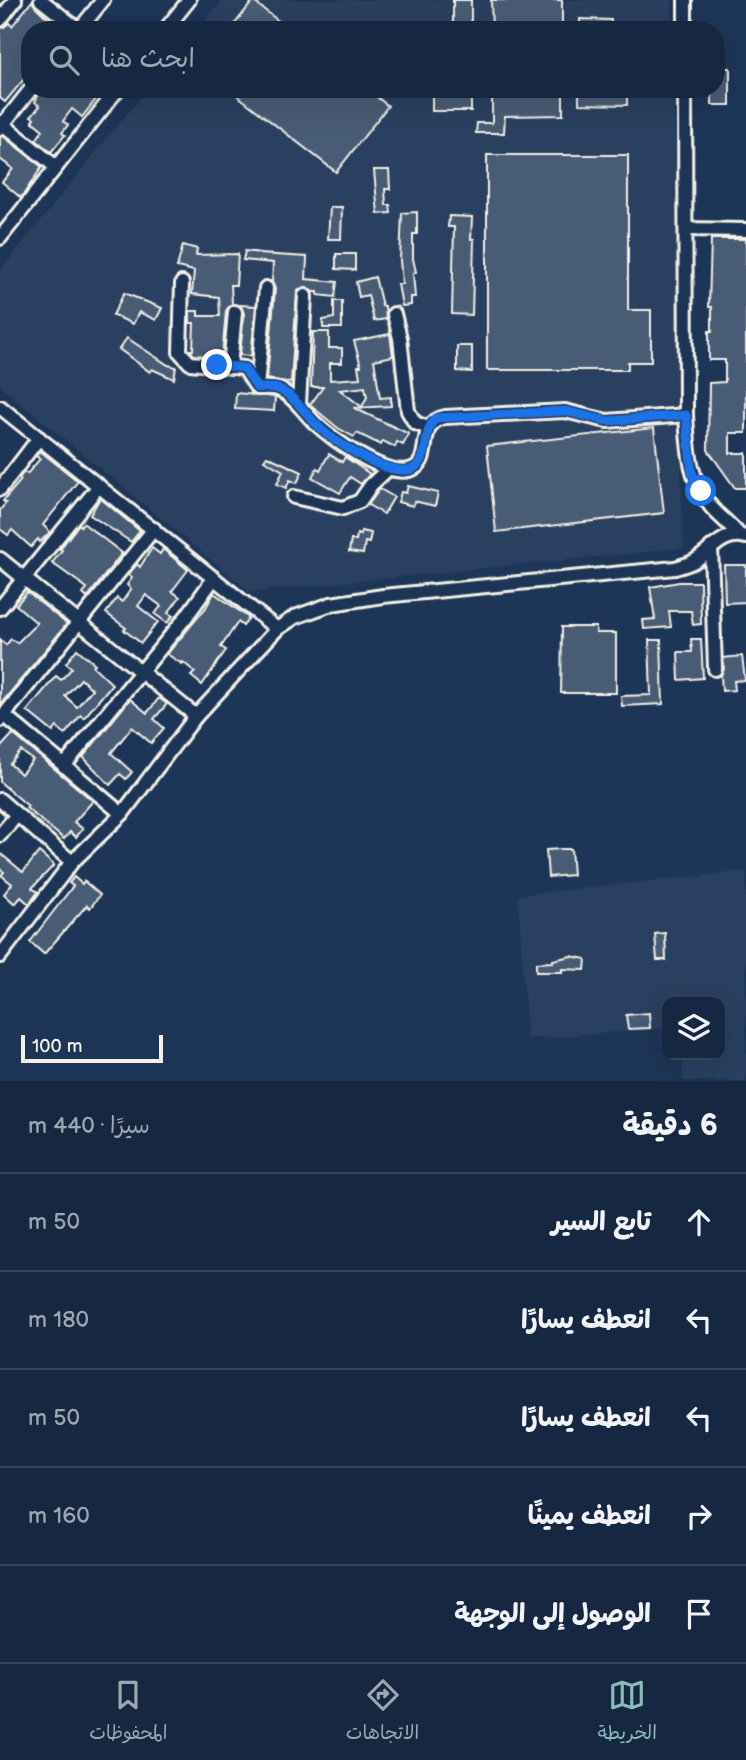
<!DOCTYPE html>
<html lang="ar">
<head>
<meta charset="utf-8">
<style>
	body { margin:0; font-family:"Balsamiq Sans","Playpen Sans Arabic",sans-serif; background:#1f3048; color:#f1f3f6; direction:rtl }
	.controls { position:absolute; right:21px; bottom:21px; display:grid; overflow:hidden; border-radius:14px; box-shadow:0 7px 28px #0002 }
	.controls button { width:63px; height:63px; display:grid; place-items:center; padding:0; border:0; border-bottom:2px solid #35445a; background:#162841; color:#f1f3f6; font:35px sans-serif }
	.scale { position:absolute; left:21px; bottom:18px; width:142px; box-sizing:border-box; padding-left:7px; border:4px solid #f4f1e8; border-top:0; font-size:19px; line-height:24px; white-space:nowrap; color:#f4f1e8; -webkit-text-stroke:5px #1d3557; paint-order:stroke }
	.stop { position:absolute; width:21px; height:21px; margin:-16px; border:5px solid #1a73e8; border-radius:50%; background:#fff }
	.stop.end { background:#1a73e8; border-color:#fff; box-shadow:0 2px 7px #0008 }
	.list { margin:0; padding:0; list-style:none }
	h2 { display:flex; justify-content:space-between; align-items:center; height:91px; margin:0; padding:0 28px; font-size:30px }
	h2 small { font-size:23px; font-weight:400; color:#9ea6b1 }
	.list li { display:grid; grid-template-columns:46px 1fr auto; gap:21px; align-items:center; box-sizing:border-box; height:98px; padding:0 28px; border-top:2px solid #35445a }
	.list b { display:block; font-size:26px; white-space:nowrap }
	.list em { font-size:23px; font-style:normal; color:#9ea6b1 }
	.icon { flex:none; width:38px; height:38px; fill:none; stroke:currentColor; stroke-width:2; stroke-linecap:round; stroke-linejoin:round }
	.map { position:relative; flex:none; width:746px; height:1081px; overflow:hidden; direction:ltr }
	.search { position:absolute; background:#162841; box-shadow:0 7px 28px #0002; left:21px; right:21px; top:21px; height:77px; display:flex; align-items:center; gap:18px; box-sizing:border-box; padding:0 24px; border-radius:28px; color:#9ea6b1; font-size:26px }
	.sheet { height:581px; background:#162841 }
	nav { display:flex; justify-content:space-around; align-items:center; box-sizing:border-box; height:98px; border-top:2px solid #35445a; background:#162841; font-size:19px; color:#9ea6b1 }
	nav a { display:grid; justify-items:center; gap:4px }
	nav .on { color:#8bbbb9 }
	.map>svg:first-child { display:block }
	.built { fill:#2a4060 }
	.building { fill:#485b74; stroke:#f4f1e8; stroke-width:2; fill-rule:evenodd }
	.lines { fill:none; stroke-linecap:round; stroke-linejoin:round }
	.minor-casing { stroke:#f4f1e8; stroke-width:18 }
	.minor { stroke:#1d3557; stroke-width:12 }
	.route { stroke:#1a73e8; stroke-width:9 }
</style>
</head>
<body>
<div class="map">
<svg width="746" height="1081" viewBox="0 0 746 1081">
	<rect width="100%" height="100%" fill="#1d3557"/>
	<filter id="ink" filterUnits="userSpaceOnUse"><feTurbulence type="fractalNoise" baseFrequency=".0143" numOctaves="2"/><feDisplacementMap in="SourceGraphic" scale="14" xChannelSelector="R" yChannelSelector="G"/><feConvolveMatrix kernelMatrix="1 2 1 2 8 2 1 2 1" color-interpolation-filters="sRGB"/></filter>
	<g filter="url(#ink)">
		<g class="built">
			<path d="M223,0H672V30H197Z"/>
			<path d="M147,89H674L682,512L684,548L250,592L0,386V271Z"/>
			<path d="M746,871V1081H683L682,1055H720V1002H667V1028L527,1039L518,895Z"/>
		</g>
		<g class="building">
			<rect x="453" y="0" width="18" height="30"/>
			<path d="M491,0H562V30H492Z"/>
			<path d="M32,1L35,6L60,30H30V72L5,102L0,98V29L9,23L12,26Z"/>
			<path d="M253,1L290,30H230Z"/>
			<path d="M580,19L611,20V30H580Z"/>
			<path d="M716,68H730V105H712V89H716Z"/>
			<path d="M41,89H104L82,117L72,109L63,121L68,125L62,133L65,135L51,152L36,140L43,130L32,121L34,118L31,116L40,106L35,102Z"/>
			<path d="M229,89H367L388,106L336,172Z"/>
			<rect x="432" y="89" width="39" height="22"/>
			<path d="M492,89H563V115L505,116L504,133H476L477,123H492Z"/>
			<path d="M579,89H627V105L579,104Z"/>
			<path d="M3,136L42,167L21,198L2,182L13,169L0,159V137Z"/>
			<path d="M487,155H628V310H651V362H628V370H487Z"/>
			<path d="M374,170H389L390,189H385L386,205H390L391,213L378,214Z"/>
			<path d="M330,207H342L341,239H328Z"/>
			<path d="M417,212V234H413V259L416,272L413,273L415,297H411V305L402,306L398,284H402L400,260L402,213Z"/>
			<path d="M449,216L472,217L471,239H474L472,315L452,314L454,227H448Z"/>
			<path d="M711,239H746V433H730V453H746V488H735L708,450L709,383L725,382V360H709V331H712V307H709Z"/>
			<path d="M183,245L197,249L196,255L238,254L236,285H231L232,304L226,311L222,357L194,355L190,350H193L194,323H190V311H198V316H220L219,297L192,294L194,271L177,267Z"/>
			<path d="M245,251L260,253V254L307,257L306,279L337,282L335,297L318,295V292H313L306,287L297,291L291,383L267,379L275,289L272,282L273,263L243,260Z"/>
			<path d="M336,254H355V270L336,269Z"/>
			<path d="M375,277L382,306H385L386,319L374,321L368,295L359,297L356,282Z"/>
			<path d="M124,293L162,308L156,320L139,312L133,324L113,315Z"/>
			<path d="M334,301H342V328H323V320L334,318Z"/>
			<path d="M240,305L256,306L251,356L240,355L244,313Z"/>
			<path d="M313,332H329V348H342V363H330V380L360,378L358,366H361L354,341L390,334L393,356L374,360L380,398L391,397V406L354,408L409,434L403,445L397,442L395,447L383,441L381,445L357,433L354,437L338,428L310,405L323,387H311ZM365,387L367,397L362,407L340,390Z"/>
			<path d="M127,338L168,365L176,367L174,379L152,369L150,372L119,349Z"/>
			<path d="M457,346H472V372L457,371Z"/>
			<path d="M236,393L275,397L274,411L235,409Z"/>
			<path d="M654,428L664,513L496,532L487,446Z"/>
			<path d="M40,451L78,481L43,525L50,532L40,542L38,539L31,547L12,530L8,535L0,529V510L6,503L3,501L21,480L19,478L24,472L27,474L40,459L36,456Z"/>
			<path d="M329,454L342,462L345,457L370,474L361,484L350,477L340,493L312,477L317,468L320,470Z"/>
			<path d="M267,456L302,472L297,483L290,480L286,488L277,484L283,471L264,460Z"/>
			<path d="M408,486L438,493L435,506L414,501L413,506L398,502L401,492L406,493Z"/>
			<path d="M380,489L394,497L384,514L368,505Z"/>
			<path d="M100,498L140,531L131,542L90,515Z"/>
			<path d="M83,523L122,553L87,598L83,594L87,588L52,563L62,550L60,549L79,524L81,526Z"/>
			<path d="M361,531L371,533L369,543L365,542L363,554L349,552L351,540L356,541L357,534L361,535Z"/>
			<path d="M152,548L160,554L163,549L188,570L172,591L180,597L168,613L173,616L167,623L155,614L161,606L146,595L138,606L158,622L141,643L124,630L126,628L106,613L117,598L122,602L131,589L127,585L132,578L128,575L137,564L140,567Z"/>
			<path d="M724,565H746V602L725,603Z"/>
			<path d="M679,582H700L701,624L693,625L691,611H669L671,627L644,629L643,620L655,619L650,587Z"/>
			<path d="M27,592L67,624L0,705V640L6,645L11,639L17,643L37,623L16,605Z"/>
			<path d="M214,593L249,618L243,626L238,622L221,647L226,650L202,685L191,676L195,672L183,662L182,664L167,654L205,609Z"/>
			<path d="M562,627H596V633H616V693H561Z"/>
			<path d="M691,639H701L703,678L679,680L678,652H692Z"/>
			<path d="M649,640H661L663,704L622,706L621,696L651,695Z"/>
			<path d="M77,649L95,664L93,666L112,684L84,718L81,715L65,734L57,727L53,732L27,711L56,676L61,680L72,668L66,663ZM81,679L92,689L77,707L65,696Z"/>
			<path d="M742,656L745,680L734,681L735,690L722,691L721,675L724,669L723,658Z"/>
			<path d="M159,698L167,704L154,719L164,728L151,743L132,727L111,753L132,772L126,779L120,774L110,785L83,757L130,699L147,713Z"/>
			<path d="M13,734L93,801L74,822L83,829L76,837L70,832L64,839L26,808L28,806L0,782V748ZM21,751L33,760L21,774L10,764Z"/>
			<path d="M562,849H571L573,875L548,877L546,850Z"/>
			<path d="M39,852L54,865L32,888L38,892L29,904L21,897L15,904L4,894L12,884L1,875L4,872L0,869V853L23,872Z"/>
			<path d="M74,877L82,884L84,881L100,895L90,908L87,905L44,954L30,942L73,886L69,883Z"/>
			<path d="M665,933L666,960H657L655,934Z"/>
			<path d="M571,956L586,959L585,970L562,969V972H536V963L553,962V960Z"/>
			<path d="M649,1013L650,1028L628,1029L626,1015Z"/>
		</g>
		<g class="lines">
			<g class="minor-casing">
				<g id="minor">
					<path d="M41,0L79,30"/>
					<path d="M685,0V30"/>
					<path d="M0,20L15,0"/>
					<path d="M79,30L103,0"/>
					<path d="M165,30L189,0"/>
					<path d="M685,89L686,415C688,448 689,482 712,508C721,518 730,524 739,535"/>
					<path d="M0,122L56,167"/>
					<path d="M0,128L31,89"/>
					<path d="M686,229L746,230"/>
					<path d="M0,238L118,89"/>
					<path d="M182,283L180,352L190,363L244,368L257,388C263,388 273,387 278,389C292,394 304,412 314,422C332,439 383,476 409,470C436,464 413,423 445,417L565,411L607,421L686,415"/>
					<path d="M394,314L400,338L408,411L415,423L428,428"/>
					<path d="M230,367L235,312"/>
					<path d="M257,388L266,288"/>
					<path d="M299,404L305,296"/>
					<path d="M0,407L277,629"/>
					<path d="M0,489L39,438"/>
					<path d="M294,497L343,508L360,501L371,485L388,469"/>
					<path d="M711,547L715,669"/>
					<path d="M0,559L196,716"/>
					<path d="M0,608L99,486"/>
					<path d="M4,715L122,814"/>
					<path d="M0,720L154,529"/>
					<path d="M64,766L186,617L214,578"/>
					<path d="M0,800L72,862"/>
					<path d="M0,835L17,815"/>
					<path d="M0,956L72,862L122,814L196,716L277,629L295,617L331,604L383,596L675,568C682,566 690,564 696,560C713,549 724,531 746,537"/>
				</g>
			</g>
			<use href="#minor" class="minor"/>
		</g>
	</g>
	<g class="lines" filter="url(#ink)">
		<path class="route" d="M217,365L244,368L257,388C263,388 272,387 278,389C294,395 308,417 321,429C336,443 397,483 417,466C430,454 422,431 436,418L565,411L607,421L686,415L692,473L701,491"/>
	</g>
</svg>
<div class="controls">
<button><svg class="icon" aria-label="layers" viewBox="0 0 24 24"><path d="M12 4l9 5-9 5-9-5zM3 14l9 5 9-5"/></svg></button>
</div>
<div class="scale">100 m</div>
<div class="stop" style="left:701px;top:491px"></div>
<div class="stop end" style="left:217px;top:365px"></div>
<div class="search"><svg class="icon" aria-label="search" viewBox="0 0 24 24"><circle cx="10" cy="10" r="6"/><path d="M15 15l6 6"/></svg>ابحث هنا</div>
</div>
<section class="sheet">
<h2>6 دقيقة<small>سيرًا · 440 m</small></h2>
<ul class="list">
<li><svg class="icon" aria-label="ahead" viewBox="0 0 24 24"><path d="M12 20V5M6 11l6-6 6 6"/></svg><div><b>تابع السير</b></div><em>50 m</em></li>
<li><svg class="icon" aria-label="left" viewBox="0 0 24 24"><path d="M17 20v-9H6M10 6l-5 5 5 5"/></svg><div><b>انعطف يسارًا</b></div><em>180 m</em></li>
<li><svg class="icon" aria-label="left" viewBox="0 0 24 24"><path d="M17 20v-9H6M10 6l-5 5 5 5"/></svg><div><b>انعطف يسارًا</b></div><em>50 m</em></li>
<li><svg class="icon" aria-label="right" viewBox="0 0 24 24"><path d="M7 20v-9h11M14 6l5 5-5 5"/></svg><div><b>انعطف يمينًا</b></div><em>160 m</em></li>
<li><svg class="icon" aria-label="arrive" viewBox="0 0 24 24"><path d="M6 21V4h12l-3 4 3 4H6"/></svg><div><b>الوصول إلى الوجهة</b></div></li>
</ul>
</section>
<nav>
<a class="on"><svg class="icon" aria-label="map" viewBox="0 0 24 24"><path d="M3 6l6-2 6 2 6-2v14l-6 2-6-2-6 2zM9 4v14M15 6v14"/></svg>الخريطة</a>
<a><svg class="icon" aria-label="directions" viewBox="0 0 24 24"><path d="M12 3l9 9-9 9-9-9zM9 14v-3h6M13 9l2 2-2 2"/></svg>الاتجاهات</a>
<a><svg class="icon" aria-label="saved" viewBox="0 0 24 24"><path d="M7 4h10v16l-5-4-5 4z"/></svg>المحفوظات</a>
</nav>
</body>
</html>
